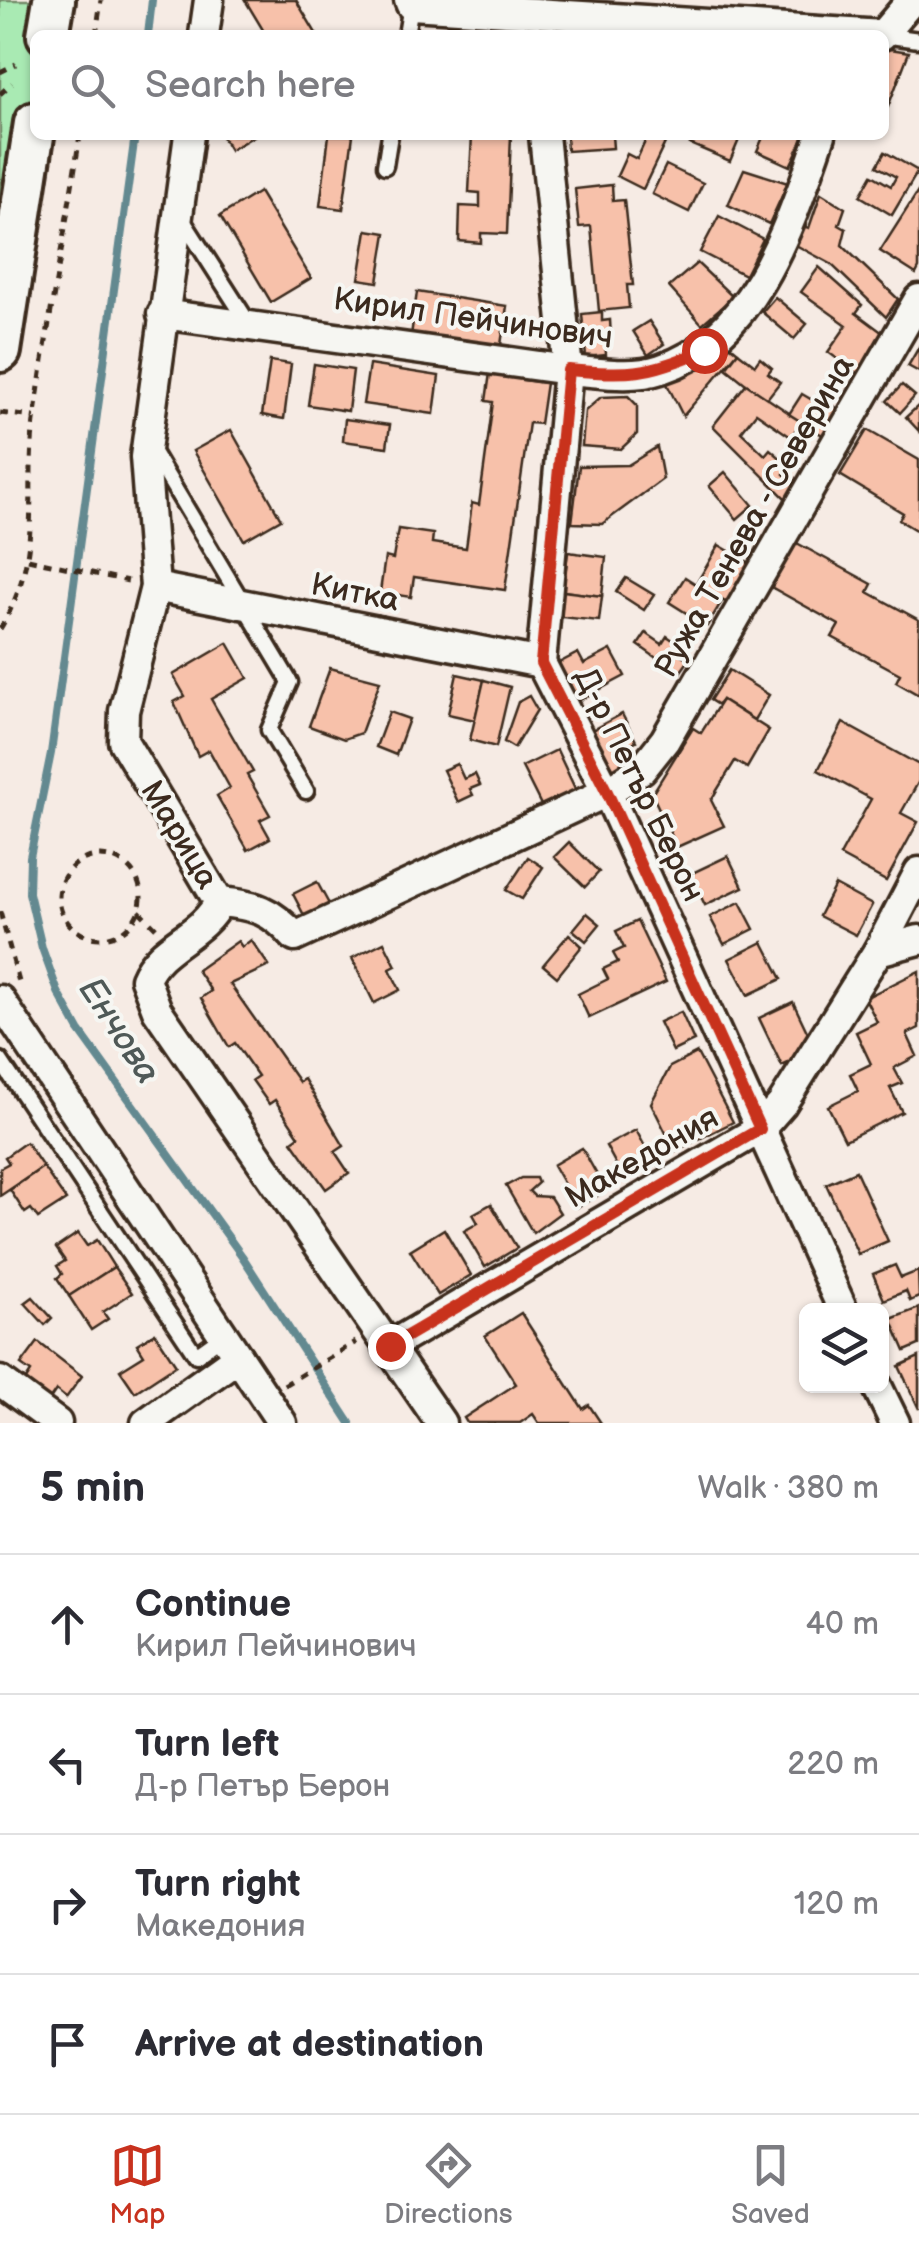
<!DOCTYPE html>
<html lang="en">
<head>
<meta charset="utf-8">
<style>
	body { margin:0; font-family:"Balsamiq Sans",sans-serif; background:#f7f7f7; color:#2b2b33 }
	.controls { position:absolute; right:30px; bottom:30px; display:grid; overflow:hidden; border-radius:15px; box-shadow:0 2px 8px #0004 }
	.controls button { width:90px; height:90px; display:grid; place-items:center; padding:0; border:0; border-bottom:2px solid #e1e1e2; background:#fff; color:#2b2b33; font:50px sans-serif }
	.stop { position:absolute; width:30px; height:30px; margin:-22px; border:8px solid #c8321e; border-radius:50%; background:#fff }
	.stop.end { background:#c8321e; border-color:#fff; box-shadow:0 2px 10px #0008 }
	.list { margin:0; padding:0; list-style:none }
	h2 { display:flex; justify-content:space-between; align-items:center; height:130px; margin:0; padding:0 40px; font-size:42px }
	h2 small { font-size:32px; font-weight:400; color:#7c7c81 }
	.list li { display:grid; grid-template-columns:65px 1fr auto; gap:30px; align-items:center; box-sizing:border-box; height:140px; padding:0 40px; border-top:2px solid #e1e1e2 }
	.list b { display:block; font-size:38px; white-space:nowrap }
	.list p { margin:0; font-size:32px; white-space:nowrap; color:#7c7c81 }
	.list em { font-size:32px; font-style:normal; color:#7c7c81 }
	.icon { flex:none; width:55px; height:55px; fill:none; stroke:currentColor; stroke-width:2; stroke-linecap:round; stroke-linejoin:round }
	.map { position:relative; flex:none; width:919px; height:1423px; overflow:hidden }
	.search { position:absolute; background:#fff; box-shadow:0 2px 8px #0004; left:30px; right:30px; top:30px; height:110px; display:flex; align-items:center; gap:25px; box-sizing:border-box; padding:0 35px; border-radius:15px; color:#7c7c81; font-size:38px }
	.sheet { height:690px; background:#fff }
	nav { display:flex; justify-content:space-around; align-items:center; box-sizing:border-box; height:140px; border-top:2px solid #e1e1e2; background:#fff; font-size:28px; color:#7c7c81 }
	nav a { display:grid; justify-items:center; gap:5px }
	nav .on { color:#c8321e }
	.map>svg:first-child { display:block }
	.green { fill:#a9eab3; stroke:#728a68; stroke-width:2.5 }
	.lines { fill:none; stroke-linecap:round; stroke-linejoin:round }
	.stream { stroke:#638990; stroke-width:8 }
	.building { fill:#f7c1aa; stroke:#3b2a1e; stroke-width:2.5 }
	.lane-casing { stroke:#3b2a1e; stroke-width:21 }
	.street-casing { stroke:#3b2a1e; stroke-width:35 }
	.secondary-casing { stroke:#3b2a1e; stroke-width:48 }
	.path { stroke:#3b2a1e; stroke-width:5; stroke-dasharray:8 8; stroke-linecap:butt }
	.lane { stroke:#f6f6f2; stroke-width:14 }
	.street { stroke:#f6f6f2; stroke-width:28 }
	.secondary { stroke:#f6f6f2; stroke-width:40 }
	.route { stroke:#c8321e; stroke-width:12 }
	.labels { text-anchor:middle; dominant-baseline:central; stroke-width:8; stroke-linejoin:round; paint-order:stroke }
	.street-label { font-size:32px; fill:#3b2a1e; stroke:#f6f6f2 }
	.water-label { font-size:35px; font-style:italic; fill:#4f5957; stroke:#f6f6f2 }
</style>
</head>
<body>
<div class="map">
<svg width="919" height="1423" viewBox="0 0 919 1423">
	<rect width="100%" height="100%" fill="#f6ebe4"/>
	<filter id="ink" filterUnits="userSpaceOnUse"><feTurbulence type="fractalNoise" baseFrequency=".01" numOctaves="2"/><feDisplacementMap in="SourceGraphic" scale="20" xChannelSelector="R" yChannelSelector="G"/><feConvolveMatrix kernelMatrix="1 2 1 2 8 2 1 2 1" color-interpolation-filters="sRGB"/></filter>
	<g filter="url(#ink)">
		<path class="green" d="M0,0H54L35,35V123L0,320Z"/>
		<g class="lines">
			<g class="stream">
				<path d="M148,35L152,0"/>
				<path d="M135,135L51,753L30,857L29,893L42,948L58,992L79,1030L242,1256L350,1423"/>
			</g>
		</g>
		<g class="building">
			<path d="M245,0H296L317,35H266Z"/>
			<path d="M884,48L909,52L888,107L884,106Z"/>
			<path d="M221,135H253L254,136L230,150Z"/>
			<path d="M329,135H353L343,209L320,206Z"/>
			<path d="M472,135H511L507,234L481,233V243L459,241L460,206L480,207V193L469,192Z"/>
			<path d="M566,135H612L613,148L567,151Z"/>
			<path d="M648,135L665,143L643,189L617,176L627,154L637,159Z"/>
			<path d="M694,135H741L730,161L690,144Z"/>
			<path d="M764,135H805L790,166L757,151Z"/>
			<path d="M885,152L918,171L892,215L860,196L872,175L891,186L896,177L877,166Z"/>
			<path d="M666,165L703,183L689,212L652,194Z"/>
			<path d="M744,169L788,183L769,224L728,205Z"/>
			<path d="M612,185L613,201L624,200L633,285H627L629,308L599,311L591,226L579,227L575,189Z"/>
			<path d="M919,190V268L916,274L880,251Z"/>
			<path d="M259,192L311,278L271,302L220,216Z"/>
			<path d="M821,193L845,208L839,225L846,229L842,245L898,299L886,317L831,264L792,243L799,225L809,228Z"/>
			<path d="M719,216L763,239L745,275L700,252Z"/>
			<path d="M367,230L386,233L378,282L359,279Z"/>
			<path d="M697,263L733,297L702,324L669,287Z"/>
			<path d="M819,267L862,305L856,313L887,336L859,375L828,352L847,325L801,292Z"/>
			<path d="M417,292L507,306L500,351L411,336Z"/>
			<path d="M775,297L807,324L794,339L762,312Z"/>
			<path d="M602,312V321L610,320L611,337L605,338L606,355L586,357L582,314Z"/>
			<path d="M649,321L664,344L648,355L633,331Z"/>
			<path d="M726,342L738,352L683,416L667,384Z"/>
			<path d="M919,347V372L908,366Z"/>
			<path d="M738,352L755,365L760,358L772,368L768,373L780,382L766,400L726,368Z"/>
			<path d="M270,361L291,364L284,419L262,415Z"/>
			<path d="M314,364L353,370L348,411L308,405Z"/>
			<path d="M369,365L439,376L434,414L363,404Z"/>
			<path d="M491,366L525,371L523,380L546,383L540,424L529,423L505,590L414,577L411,597L380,592L385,557L393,559L398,529L433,534L432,543L466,548L472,503L479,505L493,402L486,401Z"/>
			<path d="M746,384L801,421L791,437L756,413L741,432L765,455L770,449L791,467L784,474L795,485L786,499L713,426Z"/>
			<path d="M902,385L915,396L900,413L887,401Z"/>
			<path d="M802,394L814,401L817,396L840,410L824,436L789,414Z"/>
			<path d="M628,396L637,405V434L621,449L582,446L585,411L601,397Z"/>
			<path d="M919,405V431L906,417Z"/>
			<path d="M345,419L390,425L387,447L343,441Z"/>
			<path d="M231,430L281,519L244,540L193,451Z"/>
			<path d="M867,430L919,460V532L899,520L903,513L840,475Z"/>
			<path d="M657,447L663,479L602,524L572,523L579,466L628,465Z"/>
			<path d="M725,472L753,505L737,519L709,486Z"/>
			<path d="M795,542L872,584L868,592L919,620V695L896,682L900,674L832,637L839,625L771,587Z"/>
			<path d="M719,545L753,565L730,605L696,584Z"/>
			<path d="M568,552L606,557L602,596L563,591Z"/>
			<path d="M685,577L722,601L707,626L669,602Z"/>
			<path d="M626,578L654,595L644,610L616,592Z"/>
			<path d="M563,591L602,596L599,621L561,617Z"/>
			<path d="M646,633L662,644L667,636L683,647L679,653L689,660L679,674L638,645Z"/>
			<path d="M228,643L248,678L211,699L253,772L247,775L270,815L260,820L270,838L248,850L217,796L230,788L209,750L198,756L174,702L185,696L173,675Z"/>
			<path d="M611,650L625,676L576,702L557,664L578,653L584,664Z"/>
			<path d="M330,668L380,681L361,733L344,739L309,726Z"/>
			<path d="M729,670L769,695L754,720L722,700L718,705L710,700Z"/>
			<path d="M457,674L484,680L475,720L448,714Z"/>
			<path d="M484,680L510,687L496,747L470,740Z"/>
			<path d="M529,696L537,710L514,748L504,742L518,702Z"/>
			<path d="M722,700L769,730L747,768L735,761L711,800L724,826L677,847L652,794L693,728L701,733Z"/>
			<path d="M389,712L409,719L396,755L376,747Z"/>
			<path d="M622,714L636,741L627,746L635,759L614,770L592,730Z"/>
			<path d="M843,723L919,765V781L901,813L918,822L886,881L840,856L871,799L818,770Z"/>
			<path d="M557,750L579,797L545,813L522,767Z"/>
			<path d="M457,764L464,779L475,774L480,785L470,789L473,795L458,802L443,770Z"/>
			<path d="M569,842L599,872L585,887L554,857Z"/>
			<path d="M728,856L743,887L705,905L690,874Z"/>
			<path d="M528,857L543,867L522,899L506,890Z"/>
			<path d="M317,882L330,906L306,919L293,894Z"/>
			<path d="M835,885L872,905L856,935L819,916Z"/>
			<path d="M740,902L754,929L724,944L710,917Z"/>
			<path d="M587,913L600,924L586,941L573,930Z"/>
			<path d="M637,921L666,982L589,1018L578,994L608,979L603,969L618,962L613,953L624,948L616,931Z"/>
			<path d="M569,934L582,946L557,977L543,965Z"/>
			<path d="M251,940L269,966L230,984L299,1082L304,1079L344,1146L335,1152L349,1173L326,1189L292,1141L299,1136L275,1100L269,1104L252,1080L258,1076L235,1043L229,1047L201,998L211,991L197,970L238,941L242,947Z"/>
			<path d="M384,942L396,966L390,969L400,990L374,1003L352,958Z"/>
			<path d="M763,942L782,979L748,995L729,959Z"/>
			<path d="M919,971V1028L907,1034L917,1056L894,1068L902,1083L890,1088L902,1112L845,1140L828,1106L858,1091L850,1074L871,1064L856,1032L877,1022L865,998Z"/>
			<path d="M793,1002L812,1042L801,1057L782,1066L759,1018Z"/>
			<path d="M681,1012L694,1041L673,1051L659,1022Z"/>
			<path d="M697,1053L733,1122L675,1151L651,1103L670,1067Z"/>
			<path d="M636,1130L655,1165L625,1181L606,1146Z"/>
			<path d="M26,1142L43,1167L0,1196V1168L9,1163L5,1157Z"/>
			<path d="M582,1148L606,1191L577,1207L553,1165Z"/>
			<path d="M43,1167L66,1200L38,1218L31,1209L25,1213L10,1190Z"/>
			<path d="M856,1171L888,1241L858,1254L826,1184Z"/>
			<path d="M521,1178H536L538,1183L529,1191L534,1196L550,1197L560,1213L533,1233L506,1186Z"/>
			<path d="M491,1204L517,1248L485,1267L464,1231L478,1223L473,1214Z"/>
			<path d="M444,1229L471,1275L438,1295L410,1250Z"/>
			<path d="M78,1233L87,1246L97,1240L114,1267L69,1296L57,1278L62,1274L57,1266L65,1261L56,1248Z"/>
			<path d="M895,1265L901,1278L918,1271L919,1297L910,1301L906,1291L884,1300L873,1274Z"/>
			<path d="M114,1267L132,1293L103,1312L108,1319L91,1330L69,1296Z"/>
			<path d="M33,1297L52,1318L45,1325L25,1303Z"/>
			<path d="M919,1308V1345L905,1351L891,1319Z"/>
			<path d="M521,1313L583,1409L589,1405L601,1423H539L533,1414L520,1423H467L464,1418L516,1384L485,1336Z"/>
			<path d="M155,1333L176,1365L135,1392L120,1370L144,1355L137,1344Z"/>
			<path d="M38,1342L82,1376L66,1398L56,1390L48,1402L24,1383L31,1372L21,1365Z"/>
			<path d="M919,1357V1409L899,1366Z"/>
		</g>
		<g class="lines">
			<g class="lane-casing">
				<g id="lane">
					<path d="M406,35L411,5"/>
					<path d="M883,35L919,40"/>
					<path d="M385,166L390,135"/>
					<path d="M180,216L249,324"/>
					<path d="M151,449L290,682L269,730L306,791"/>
					<path d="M0,1060L196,1355L224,1335"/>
				</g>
			</g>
			<g class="street-casing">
				<g id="street">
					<path d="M409,0L411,5L882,35L912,0"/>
					<path d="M204,35L209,0"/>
					<path d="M189,135L145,457L155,587L124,711L123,741L219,902C203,936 159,944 145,979L157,1010L441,1423"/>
					<path d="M544,135L568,370L541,663L607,792L843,1310"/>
					<path d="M162,314L568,370C598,372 631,379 661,369C756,338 791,221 821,135"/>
					<path d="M155,587L541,663"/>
					<path d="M219,902C255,905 271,910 295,937L607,792L642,769L665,740L919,299"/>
					<path d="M878,951L919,872"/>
					<path d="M0,1000L282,1423"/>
					<path d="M390,1346L760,1129L782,1104L878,951L919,940"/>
					<path d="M0,1381L57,1423"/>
					<path d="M877,1386L895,1423"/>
					<path d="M146,1423L238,1357"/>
				</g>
			</g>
			<g class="secondary-casing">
				<g id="secondary">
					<path d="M48,35L54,0"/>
					<path d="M0,351L35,123"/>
				</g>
			</g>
			<g class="path">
				<path d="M96,35L101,0"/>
				<path d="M0,72L16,64"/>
				<path d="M0,94L12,83"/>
				<path d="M0,413L34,417"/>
				<path d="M28,559L128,581"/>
				<path d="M0,629C46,552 23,496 35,414C48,321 66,228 80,135"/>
				<circle cx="100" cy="897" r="41"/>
				<path d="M139,911L158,930"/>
				<path d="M0,912L19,982"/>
				<path d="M284,1385L356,1342"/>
			</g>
			<use href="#lane" class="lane"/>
			<use href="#street" class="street"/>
			<use href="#secondary" class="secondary"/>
		</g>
	</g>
	<g class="lines" filter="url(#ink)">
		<path class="route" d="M390,1346L760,1129L607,792L541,663L568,370C629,375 648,375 704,350"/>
	</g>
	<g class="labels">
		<g class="street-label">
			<text transform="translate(473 319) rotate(8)">Кирил Пейчинович</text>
			<text transform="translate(755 517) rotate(-60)">Ружа Тенева - Северина</text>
			<text transform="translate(355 593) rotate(11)">Китка</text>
			<text transform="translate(639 785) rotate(64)">Д-р Петър Берон</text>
			<text transform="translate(179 835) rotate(59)">Марица</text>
			<text transform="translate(642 1158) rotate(-30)">Македония</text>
		</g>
		<g class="water-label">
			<text transform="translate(119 1031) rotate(57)">Енчова</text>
		</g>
	</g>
</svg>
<div class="controls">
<button><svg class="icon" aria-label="layers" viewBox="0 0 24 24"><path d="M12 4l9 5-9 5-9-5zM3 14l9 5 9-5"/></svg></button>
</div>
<div class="stop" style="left:704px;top:350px"></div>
<div class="stop end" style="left:390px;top:1346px"></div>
<div class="search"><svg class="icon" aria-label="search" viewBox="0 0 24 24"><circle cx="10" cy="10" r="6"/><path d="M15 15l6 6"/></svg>Search here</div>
</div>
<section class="sheet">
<h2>5 min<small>Walk · 380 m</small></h2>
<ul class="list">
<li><svg class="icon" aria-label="ahead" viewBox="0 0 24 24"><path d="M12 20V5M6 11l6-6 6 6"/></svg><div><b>Continue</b><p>Кирил Пейчинович</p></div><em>40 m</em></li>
<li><svg class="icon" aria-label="left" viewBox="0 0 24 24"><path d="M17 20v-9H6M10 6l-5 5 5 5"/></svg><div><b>Turn left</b><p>Д-р Петър Берон</p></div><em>220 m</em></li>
<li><svg class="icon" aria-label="right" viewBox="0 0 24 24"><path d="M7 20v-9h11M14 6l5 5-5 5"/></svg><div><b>Turn right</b><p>Македония</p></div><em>120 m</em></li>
<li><svg class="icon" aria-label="arrive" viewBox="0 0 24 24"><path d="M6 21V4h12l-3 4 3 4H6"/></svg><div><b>Arrive at destination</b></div></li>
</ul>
</section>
<nav>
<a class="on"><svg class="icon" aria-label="map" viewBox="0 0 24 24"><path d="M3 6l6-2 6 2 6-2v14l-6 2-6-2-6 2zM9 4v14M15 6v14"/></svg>Map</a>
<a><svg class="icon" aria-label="directions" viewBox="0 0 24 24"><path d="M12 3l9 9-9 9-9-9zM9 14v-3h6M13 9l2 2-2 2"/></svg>Directions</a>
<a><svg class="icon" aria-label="saved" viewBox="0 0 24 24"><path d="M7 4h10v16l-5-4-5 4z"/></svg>Saved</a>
</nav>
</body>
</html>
